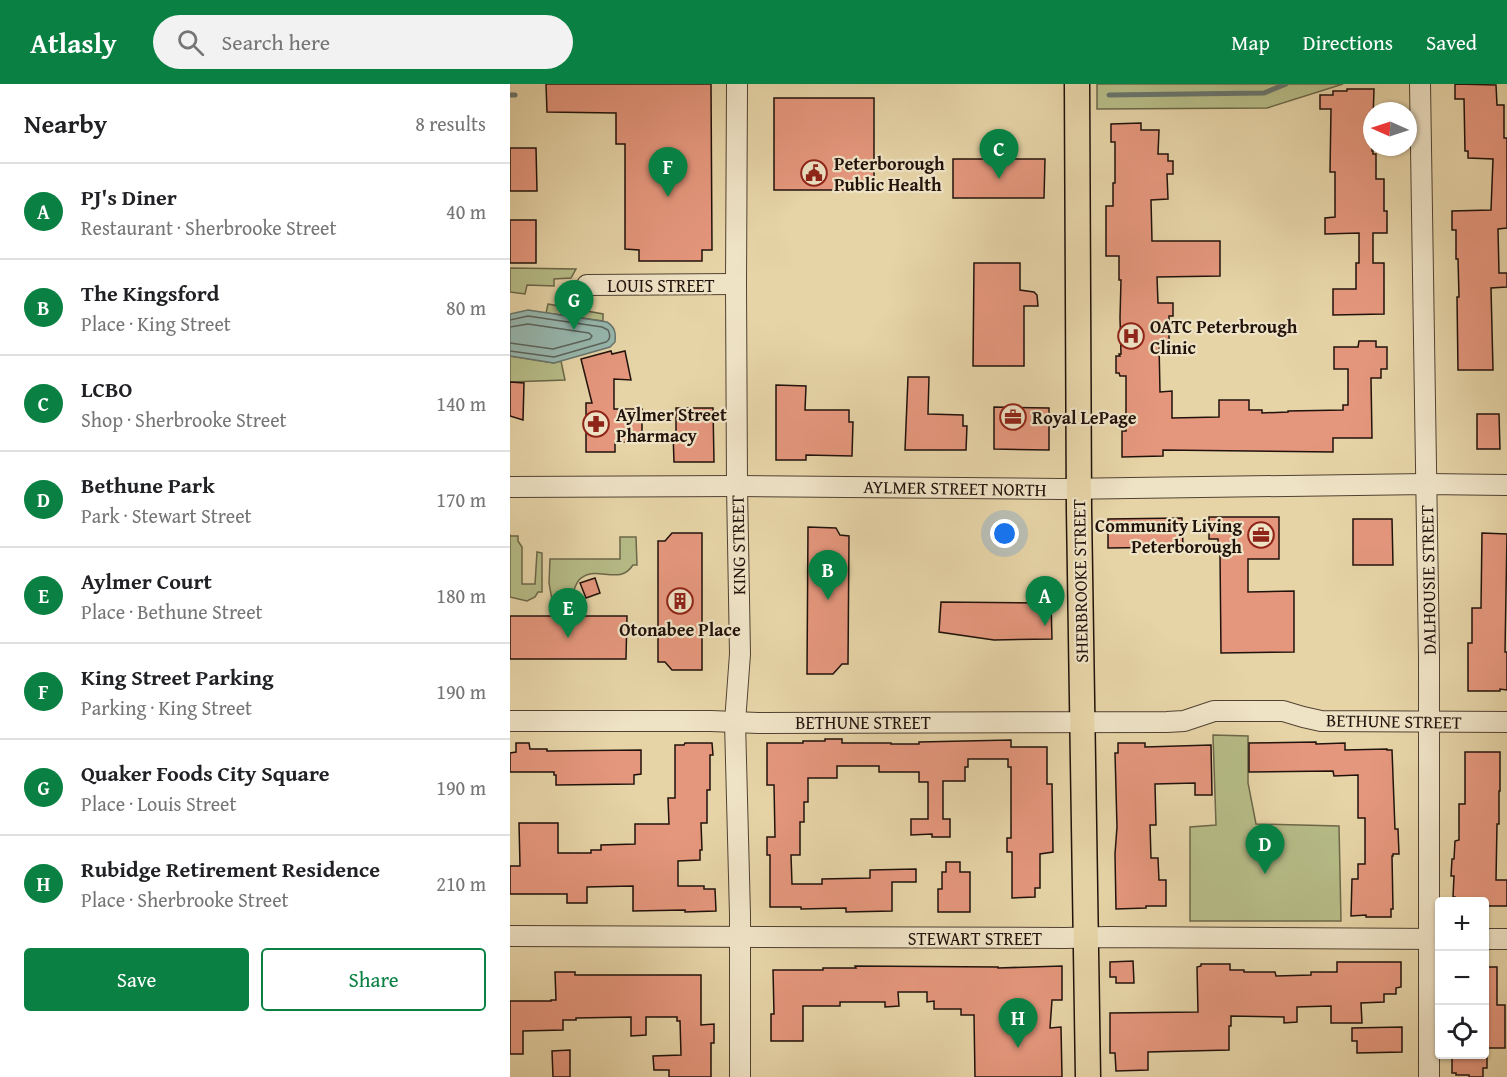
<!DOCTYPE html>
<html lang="en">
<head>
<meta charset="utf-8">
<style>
	body { margin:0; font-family:"Gentium Book Plus",serif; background:#f2f2f2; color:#202124 }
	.controls { position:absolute; right:18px; bottom:18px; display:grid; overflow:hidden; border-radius:6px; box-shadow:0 2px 4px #0004 }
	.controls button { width:54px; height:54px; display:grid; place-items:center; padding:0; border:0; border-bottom:2px solid #e0e0e0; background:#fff; color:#202124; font:30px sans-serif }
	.compass { position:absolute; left:853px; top:18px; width:54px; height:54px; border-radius:50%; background:#fff; box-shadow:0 2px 4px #0004; rotate:273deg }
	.you { position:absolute; left:495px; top:450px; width:21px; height:21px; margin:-15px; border:4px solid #fff; border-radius:50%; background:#1a73e8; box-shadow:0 0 0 9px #1a73e833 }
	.badge { display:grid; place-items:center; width:39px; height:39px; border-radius:50%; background:#0b8043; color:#fff; font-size:20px; font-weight:700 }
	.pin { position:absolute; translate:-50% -50px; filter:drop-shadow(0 2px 3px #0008) }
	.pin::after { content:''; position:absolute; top:32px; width:21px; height:18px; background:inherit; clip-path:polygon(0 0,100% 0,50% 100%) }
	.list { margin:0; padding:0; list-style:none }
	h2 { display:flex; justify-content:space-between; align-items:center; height:78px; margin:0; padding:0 24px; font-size:26px }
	h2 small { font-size:20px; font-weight:400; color:#757577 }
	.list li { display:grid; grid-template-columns:39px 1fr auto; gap:18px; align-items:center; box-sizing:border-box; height:96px; padding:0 24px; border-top:2px solid #e0e0e0 }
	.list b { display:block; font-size:22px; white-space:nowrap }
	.list p { margin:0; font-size:20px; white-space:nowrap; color:#757577 }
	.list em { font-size:20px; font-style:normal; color:#757577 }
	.actions { display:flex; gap:12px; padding:18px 24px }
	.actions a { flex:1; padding:14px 0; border:2px solid #0b8043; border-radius:6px; text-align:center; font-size:21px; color:#0b8043 }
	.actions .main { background:#0b8043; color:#fff }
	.icon { flex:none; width:33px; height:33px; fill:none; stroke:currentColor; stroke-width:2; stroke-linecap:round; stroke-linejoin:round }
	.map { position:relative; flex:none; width:997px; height:993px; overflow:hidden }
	header { display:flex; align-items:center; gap:36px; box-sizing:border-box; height:84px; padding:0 30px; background:#0b8043; color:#fff }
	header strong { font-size:28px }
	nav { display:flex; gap:33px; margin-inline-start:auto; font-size:21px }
	.search { width:420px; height:54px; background:#f2f2f2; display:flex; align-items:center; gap:15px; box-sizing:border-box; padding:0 21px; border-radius:33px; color:#757577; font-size:22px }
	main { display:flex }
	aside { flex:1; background:#fff }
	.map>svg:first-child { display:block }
	.green { fill:#b6bc87; stroke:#6c6749; stroke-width:1.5 }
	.water { fill:#97b7ae; stroke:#68756d; stroke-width:1.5 }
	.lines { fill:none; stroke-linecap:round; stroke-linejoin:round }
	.shore { stroke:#5c645c; stroke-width:1.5 }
	.stream { stroke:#68756d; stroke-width:5 }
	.building { fill:#e5977d; stroke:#21120b; stroke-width:1.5 }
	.minor-casing { stroke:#524232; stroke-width:22 }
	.major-casing { stroke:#21120b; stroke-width:27 }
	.minor { stroke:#efe3c6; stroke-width:20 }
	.major { stroke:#e6d4a7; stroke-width:24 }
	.labels { text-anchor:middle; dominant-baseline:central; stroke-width:4.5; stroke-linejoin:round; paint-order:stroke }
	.poi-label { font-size:18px; font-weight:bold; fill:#21120b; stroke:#efe3c6; text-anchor:start }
	.street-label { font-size:18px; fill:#21120b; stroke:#efe3c6 }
</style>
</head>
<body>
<header>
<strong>Atlasly</strong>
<div class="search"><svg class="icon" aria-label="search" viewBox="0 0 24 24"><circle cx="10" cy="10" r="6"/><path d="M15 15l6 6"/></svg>Search here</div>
<nav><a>Map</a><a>Directions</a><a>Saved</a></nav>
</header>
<main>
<aside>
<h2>Nearby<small>8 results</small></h2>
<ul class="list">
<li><span class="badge">A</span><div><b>PJ's Diner</b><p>Restaurant · Sherbrooke Street</p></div><em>40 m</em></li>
<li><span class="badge">B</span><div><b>The Kingsford</b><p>Place · King Street</p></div><em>80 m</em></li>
<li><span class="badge">C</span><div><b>LCBO</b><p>Shop · Sherbrooke Street</p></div><em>140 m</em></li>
<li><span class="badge">D</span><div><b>Bethune Park</b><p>Park · Stewart Street</p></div><em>170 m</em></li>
<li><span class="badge">E</span><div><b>Aylmer Court</b><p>Place · Bethune Street</p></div><em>180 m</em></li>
<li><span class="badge">F</span><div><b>King Street Parking</b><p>Parking · King Street</p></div><em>190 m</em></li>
<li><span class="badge">G</span><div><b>Quaker Foods City Square</b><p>Place · Louis Street</p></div><em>190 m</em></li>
<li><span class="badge">H</span><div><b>Rubidge Retirement Residence</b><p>Place · Sherbrooke Street</p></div><em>210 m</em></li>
</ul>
<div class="actions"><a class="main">Save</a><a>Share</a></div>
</aside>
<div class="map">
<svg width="997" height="993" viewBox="0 0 997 993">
	<rect width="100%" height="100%" fill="#e6d4a7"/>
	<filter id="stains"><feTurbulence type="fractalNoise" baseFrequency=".00333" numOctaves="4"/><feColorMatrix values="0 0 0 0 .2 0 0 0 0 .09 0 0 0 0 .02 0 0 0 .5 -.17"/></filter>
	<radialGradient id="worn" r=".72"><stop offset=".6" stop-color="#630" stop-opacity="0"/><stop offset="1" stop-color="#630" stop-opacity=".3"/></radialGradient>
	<g class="green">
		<path d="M587,0H833L757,24L587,25Z"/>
		<path d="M0,184L66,185L61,194L44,195V202L17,201L15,210L0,208Z"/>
		<path d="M38,220L93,230V237L36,229Z"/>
		<path d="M0,272L44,279L51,277L55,296L0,298Z"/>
		<path d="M0,451L1,452H8V457L12,463V500H25L27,468L32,469V508H28L25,513L17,517L0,513Z"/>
		<path d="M110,453H126L127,481H123C109,503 85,479 69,496C65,501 63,509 61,514C55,519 48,520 42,516L39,499L40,475H110Z"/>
		<path d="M703,651L738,652V699L746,740L829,742L831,837H680V743L706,741Z"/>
	</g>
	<path class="water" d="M18,226L97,238C105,243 106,249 105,258L100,263L44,279L0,272V230Z"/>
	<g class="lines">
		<g class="shore">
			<path d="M0,236L18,232L92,243L98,246C100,250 101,255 96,258L44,273L0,267"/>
			<path d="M0,243L18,240L79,249L82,252L80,255L43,265L0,259"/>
		</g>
		<g class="stream">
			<path d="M0,11H5"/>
			<path d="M599,11L754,9L776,0"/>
		</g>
	</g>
	<g class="building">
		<path d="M36,0H201L202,166H192V177H129V166L115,165V60H106V29L37,28Z"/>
		<path d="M945,0L986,1L987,21H994V54H997V144L988,145L989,189H997V203L981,204L983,286H948L947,213H949L948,175H946V146H942V127L981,126L983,75L958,74V67H955L954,15H945Z"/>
		<path d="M837,5H864L862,67H863V70H866V95H874V127H877V149H863V179H874V230L823,231V205H846V179H849V149L815,150V134L825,133V88H820L821,25H810V11H823V7H837Z"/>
		<rect x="264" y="14" width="100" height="92"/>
		<path d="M631,39V46H649L648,70H658V77H663V90H657L658,115L641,116L642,157H710V192L647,193L648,219H663V232H659V259H649L650,308L662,307V334L709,333V316H739V326H752V329L778,328V327L833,326V321H838V285H824V263H848L849,257H866V263H877V285H871V294H861L862,354H823V368L653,366V372L612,373V347H616V292H610L609,289H606V272H610L609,270H611L610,234L611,196H609V172H596V122H603V99H605V58H601V40Z"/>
		<path d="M0,64H26L27,107H0Z"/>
		<path d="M443,75H535L534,114H443Z"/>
		<rect x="0" y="136" width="26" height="43"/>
		<path d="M464,179H510V206L524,208L527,211L528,222H514V282H463Z"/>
		<path d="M101,267L102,270L115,267L121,296L104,295V325H132V358H105V368H76V319H82L71,275Z"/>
		<path d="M398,293H419L418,330L453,331V342H457L456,366H395Z"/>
		<path d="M0,298L14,299L13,336L0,332Z"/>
		<path d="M266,301L296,302L295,326H339V338H343L342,372L296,371V376H266Z"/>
		<path d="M484,323L539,324V366L484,365Z"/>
		<path d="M166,324H203L204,378H164L163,349H166Z"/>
		<path d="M967,330H989L990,365H967Z"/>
		<path d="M699,433H769V475H738V508L784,507V568L711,569L710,470H709L708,455H699Z"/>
		<path d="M672,434L673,463L598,464V435Z"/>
		<path d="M843,435H882L883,481H843Z"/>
		<path d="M298,443L326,444L330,451L339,452L338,580H332L323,590H297Z"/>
		<path d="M162,449H192V586H162L155,578H148V457H155Z"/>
		<path d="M972,449L997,450L995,568H997V606L990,605V607H958V559H962V524H971Z"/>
		<path d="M85,494L90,509L76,514L70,499Z"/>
		<path d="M431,518L541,519L542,555L484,556L429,548Z"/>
		<path d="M0,532H117L116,575H0Z"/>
		<path d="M315,655H332V659H381V660H409V658L501,656V663H537V700H542L543,768L530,770V804H525V813L502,814V768H497V754H501V683H498V675H458V683H455V697H433V735H440V753H422V750L401,751V735H418V698H409V688H369V682H327V694H298V718H294V738H290V771H281L282,800H312V795L360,794V786L406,785V798H382V827L336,828V824L291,825V823H260V771H257V753H265L264,701H257V659H293V657H315Z"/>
		<path d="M806,658V660L835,659V666L877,665V666H882L885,745H888L889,770H883V772H882L883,825H881V833H856V831L841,832L842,795H848V780H855V734H848V691L824,692L823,687L739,688V659Z"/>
		<path d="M6,659H19L20,665H37V667L131,666V690L124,691V700L46,701V691H44V688H0V669L6,668Z"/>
		<path d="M175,659H202L203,671H200V706H197V739H191L192,766H190V776L168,777V802H194V805H205L206,827L175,828V826L123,827V802L77,803V819H57V810H0V782H10L9,739H48V769H81V766H91V761L125,760V740H159L158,714H165V661H174Z"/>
		<path d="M608,659H635V663L701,661L702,711H685V699L645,700L646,741H640L641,774H648L649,796H656V822H636V824L606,825L605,770L607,743L605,669H608Z"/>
		<path d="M955,668H990V707H989V740H987L986,796H997V822H975V818H945V813H943L944,792H941L942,775H944L945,757L949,756V720H955Z"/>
		<path d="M436,778H450V788H460V828H428V805H432V788H436Z"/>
		<path d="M623,877L624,899H606V893H600V878Z"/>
		<path d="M827,878H891V903L886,904V910H874V918L851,919L852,939H821V922L787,923V938L774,939V933L721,932V942H719V966L638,968V986L606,987L605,969H600V929L688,928L687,883L691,882V880H720V886H734V888H765L766,892L801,891V888H827Z"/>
		<path d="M345,882L488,883V884L552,882V916H542L540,944L551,943L552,993H465L464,931H451V925H424V917L417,918V908H388L389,922L375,923V918H330V922H293V957H261V930H264L263,886H313V884H346Z"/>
		<path d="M975,883H987V921H995V964H975Z"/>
		<path d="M45,888H65V891H191V941L204,940V959H201V993H159V986H144L143,972L171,971L170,937H167V933H136V951L121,952V933L66,934V936H53V946L13,947V970H0V917H41V916H46Z"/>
		<path d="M892,943V968L847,969V957H842V944Z"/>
		<path d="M60,966V993H43L42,967Z"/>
		<path d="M942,970H977V984H973V993H959V991H946V989H942Z"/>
	</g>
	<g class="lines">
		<g class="minor-casing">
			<g id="minor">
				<path d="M227,0L226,200L227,402L230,570L225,638L230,831V993"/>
				<path d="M910,0L919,573V993"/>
				<path d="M77,201L226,200"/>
				<path d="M0,403L227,402L551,405L916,400L997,401"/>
				<path d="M0,637H201L248,639L657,638L674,637L704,627H773L793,633L811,637L997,638"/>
				<path d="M0,852L555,854L598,853L930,855"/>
				<path d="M974,855H997"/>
			</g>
		</g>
		<g class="major-casing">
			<path id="major" d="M567,0L569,426L578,993"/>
		</g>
		<use href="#minor" class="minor"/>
		<use href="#major" class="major"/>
	</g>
	<defs>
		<g id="civic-ring" transform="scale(1.35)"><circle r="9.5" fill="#efe3c6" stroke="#8f2418" stroke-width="1.5"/><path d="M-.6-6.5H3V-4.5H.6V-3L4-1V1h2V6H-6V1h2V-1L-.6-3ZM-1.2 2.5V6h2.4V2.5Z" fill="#8f2418"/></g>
		<g id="hospital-ring" transform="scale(1.35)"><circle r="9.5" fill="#efe3c6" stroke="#8f2418" stroke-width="1.5"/><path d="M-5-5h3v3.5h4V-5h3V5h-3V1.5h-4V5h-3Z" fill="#8f2418"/></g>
		<g id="office-ring" transform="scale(1.35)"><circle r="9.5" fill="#efe3c6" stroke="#8f2418" stroke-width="1.5"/><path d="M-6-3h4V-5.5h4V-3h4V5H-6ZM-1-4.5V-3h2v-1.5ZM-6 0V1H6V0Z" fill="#8f2418"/></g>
		<g id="pharmacy-ring" transform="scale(1.35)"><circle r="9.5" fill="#efe3c6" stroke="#8f2418" stroke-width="1.5"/><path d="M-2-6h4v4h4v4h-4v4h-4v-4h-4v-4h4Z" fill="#8f2418"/></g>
		<g id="building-ring" transform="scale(1.35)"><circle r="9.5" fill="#efe3c6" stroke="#8f2418" stroke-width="1.5"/><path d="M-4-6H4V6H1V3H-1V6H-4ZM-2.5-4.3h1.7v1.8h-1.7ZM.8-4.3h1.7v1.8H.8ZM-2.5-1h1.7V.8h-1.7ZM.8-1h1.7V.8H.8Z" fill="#8f2418"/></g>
	</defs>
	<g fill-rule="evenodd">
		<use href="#civic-ring" x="304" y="89"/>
		<use href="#hospital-ring" x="621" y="252"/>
		<use href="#office-ring" x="503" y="333"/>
		<use href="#pharmacy-ring" x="86" y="340"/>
		<use href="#office-ring" x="751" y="451"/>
		<use href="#building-ring" x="170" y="517"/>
	</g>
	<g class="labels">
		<g class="poi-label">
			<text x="324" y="79">Peterborough<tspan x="324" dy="21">Public Health</tspan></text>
			<text x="640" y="242">OATC Peterbrough<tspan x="640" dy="21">Clinic</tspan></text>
			<text x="106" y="330">Aylmer Street<tspan x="106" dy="21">Pharmacy</tspan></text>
			<text x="522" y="333">Royal LePage</text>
			<text x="732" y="441" text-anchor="end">Community Living<tspan x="732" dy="21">Peterborough</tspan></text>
			<text x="170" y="545" text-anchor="middle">Otonabee Place</text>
		</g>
		<g class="street-label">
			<text x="151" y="201">LOUIS STREET</text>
			<text transform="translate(445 404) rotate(1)">AYLMER STREET NORTH</text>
			<text transform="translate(228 461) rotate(-91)">KING STREET</text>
			<text transform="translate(918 496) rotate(-91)">DALHOUSIE STREET</text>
			<text transform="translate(570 497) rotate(-91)">SHERBROOKE STREET</text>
			<text transform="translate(884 637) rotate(1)">BETHUNE STREET</text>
			<text x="353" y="638">BETHUNE STREET</text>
			<text x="465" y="854">STEWART STREET</text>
		</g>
	</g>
	<rect width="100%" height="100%" filter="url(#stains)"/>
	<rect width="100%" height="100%" fill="url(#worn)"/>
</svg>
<div class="controls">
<button>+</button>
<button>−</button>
<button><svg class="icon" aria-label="locate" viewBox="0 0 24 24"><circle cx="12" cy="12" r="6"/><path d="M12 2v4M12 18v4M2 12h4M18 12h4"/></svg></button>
</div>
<svg class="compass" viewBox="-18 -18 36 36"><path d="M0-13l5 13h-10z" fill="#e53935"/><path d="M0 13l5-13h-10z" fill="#757577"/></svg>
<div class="you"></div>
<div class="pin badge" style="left:535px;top:542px">A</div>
<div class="pin badge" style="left:318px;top:516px">B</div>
<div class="pin badge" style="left:489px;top:95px">C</div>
<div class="pin badge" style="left:755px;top:790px">D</div>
<div class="pin badge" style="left:58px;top:554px">E</div>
<div class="pin badge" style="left:158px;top:113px">F</div>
<div class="pin badge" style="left:64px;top:246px">G</div>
<div class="pin badge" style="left:508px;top:964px">H</div>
</div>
</main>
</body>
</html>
